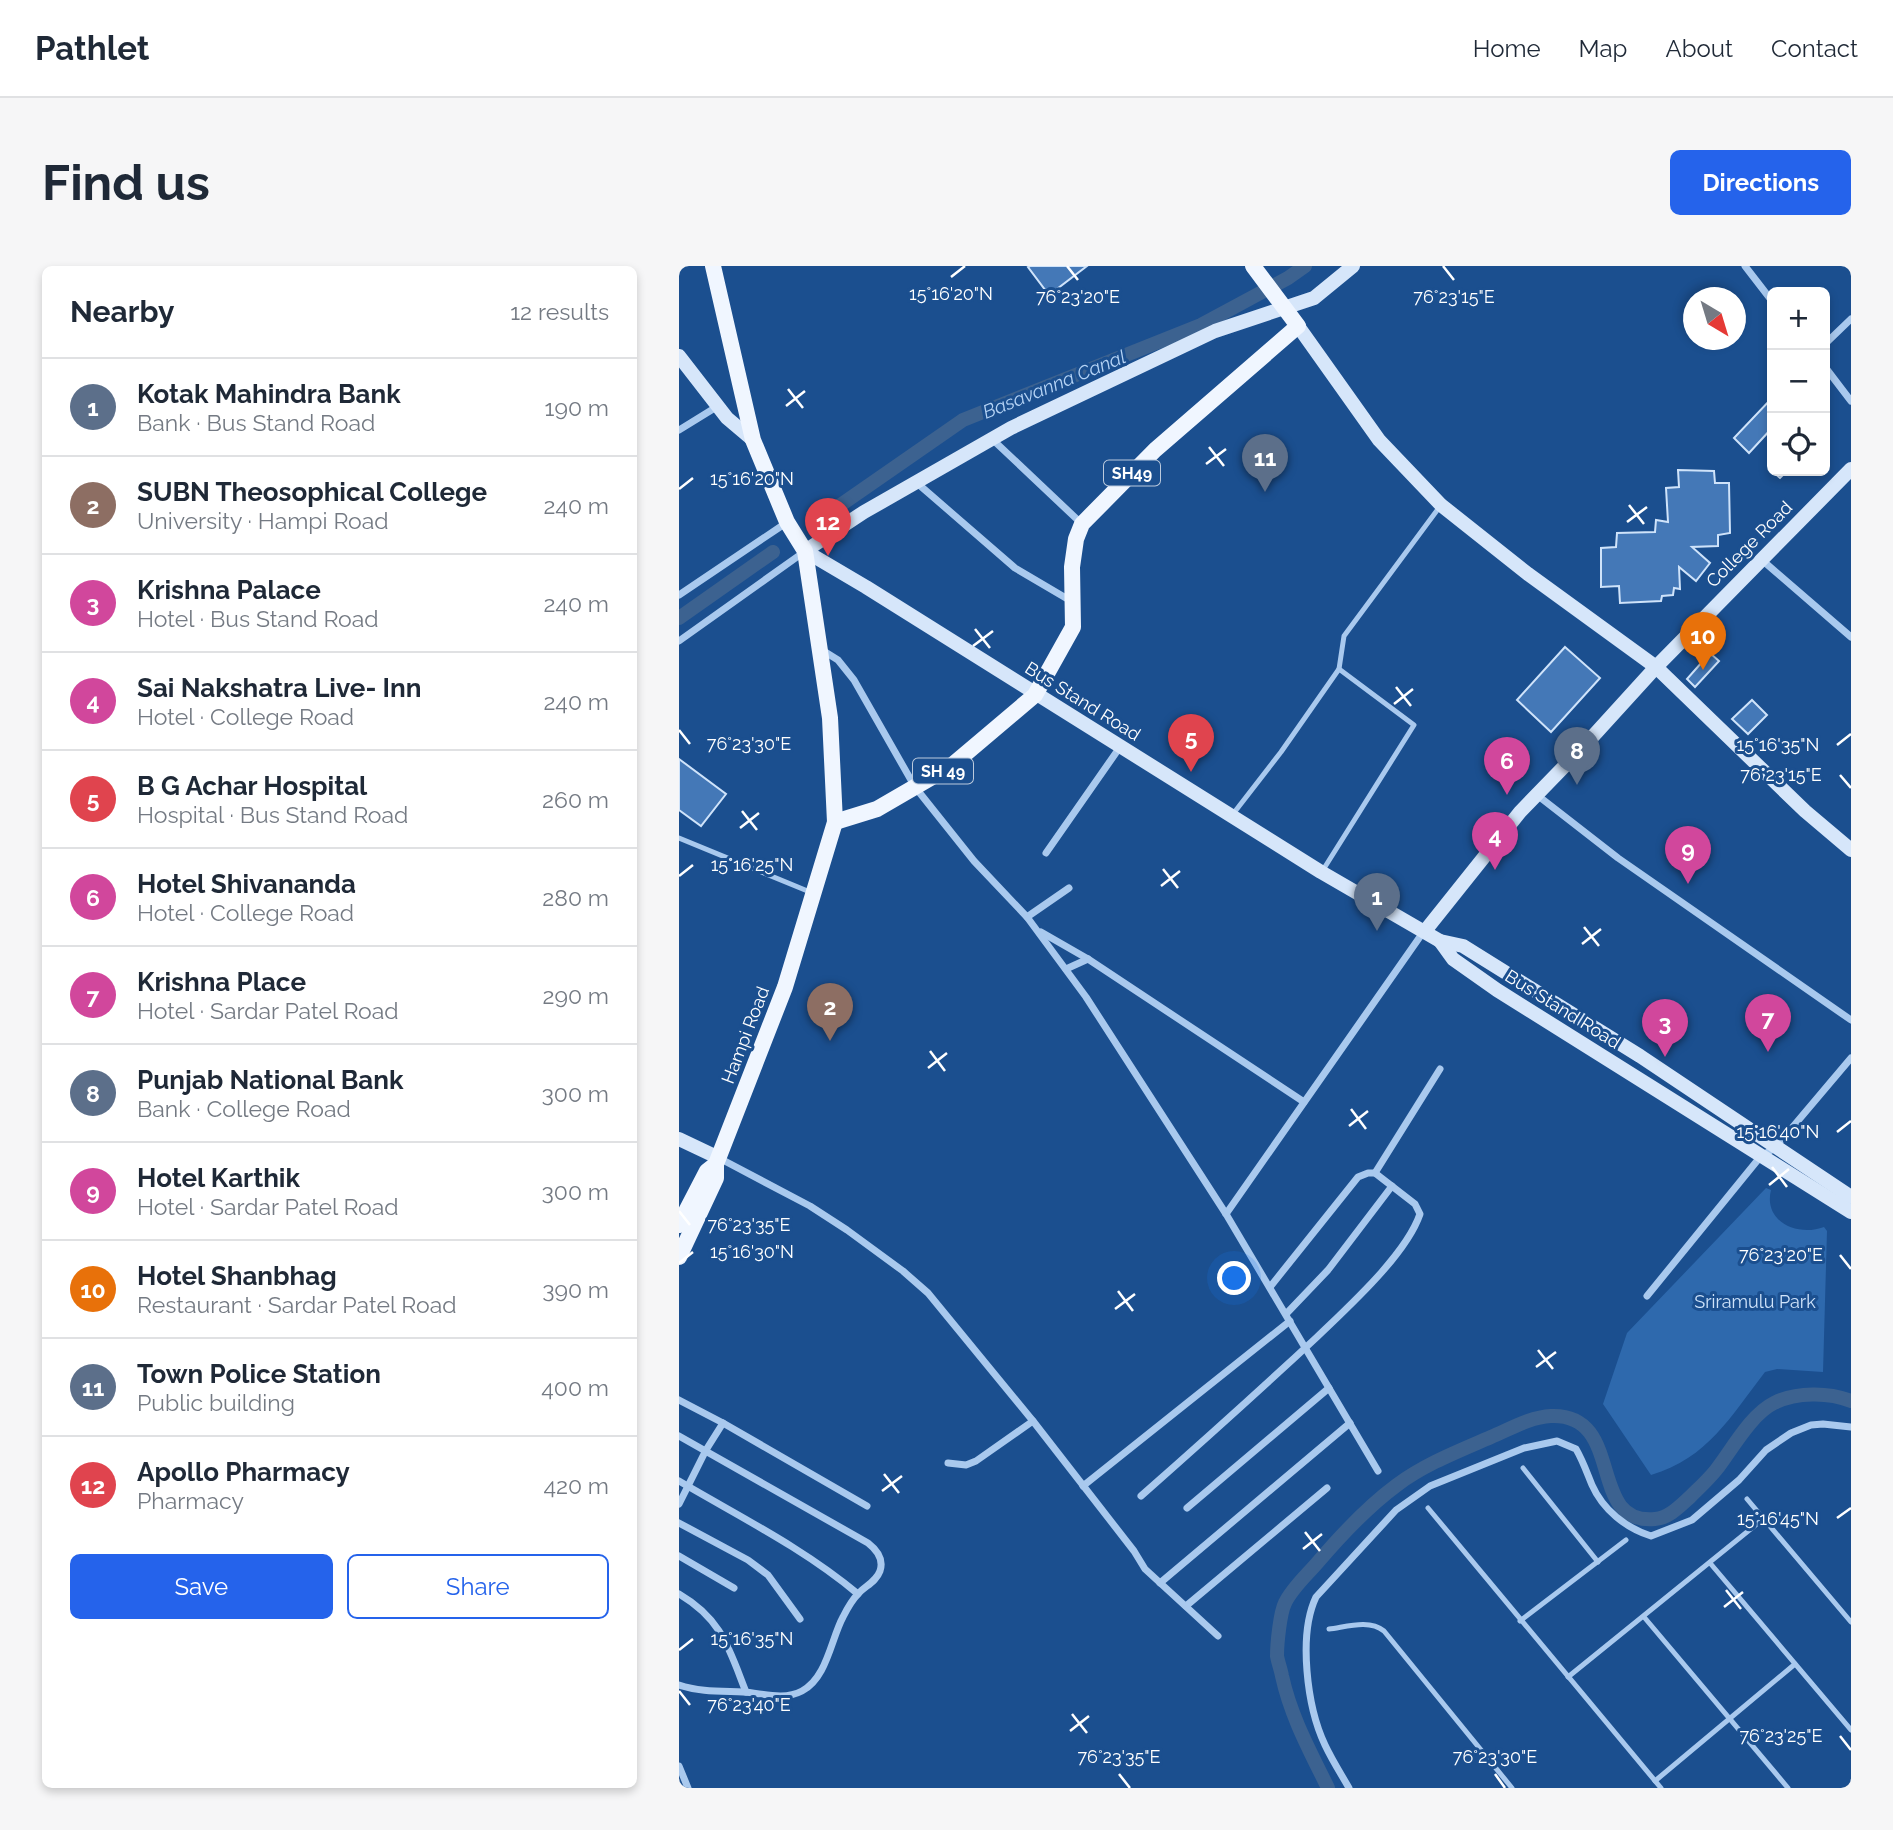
<!DOCTYPE html>
<html lang="en">
<head>
<meta charset="utf-8">
<style>
	body { margin:0; font-family:Raleway,sans-serif; background:#f6f6f7; color:#1f2937 }
	.controls { position:absolute; right:21px; top:21px; display:grid; overflow:hidden; border-radius:10px; box-shadow:0 4px 10px #0003 }
	.controls button { width:63px; height:63px; display:grid; place-items:center; padding:0; border:0; border-bottom:2px solid #e0e1e3; background:#fff; color:#1f2937; font:35px sans-serif }
	.compass { position:absolute; left:1004px; top:21px; width:63px; height:63px; border-radius:50%; background:#fff; box-shadow:0 4px 10px #0003; rotate:142deg }
	.you { position:absolute; left:556px; top:1013px; width:24px; height:24px; margin:-18px; border:5px solid #fff; border-radius:50%; background:#1a73e8; box-shadow:0 0 0 10px #1a73e833 }
	.badge { display:grid; place-items:center; width:46px; height:46px; border-radius:50%; background:#2563eb; color:#fff; font-size:23px; font-weight:700 }
	.pin { position:absolute; translate:-50% -58px; filter:drop-shadow(0 2px 4px #0008) }
	.pin::after { content:''; position:absolute; top:37px; width:24px; height:21px; background:inherit; clip-path:polygon(0 0,100% 0,50% 100%) }
	.list { margin:0; padding:0; list-style:none }
	h2 { display:flex; justify-content:space-between; align-items:center; height:91px; margin:0; padding:0 28px; font-size:30px }
	h2 small { font-size:23px; font-weight:400; color:#747a83 }
	.list li { display:grid; grid-template-columns:46px 1fr auto; gap:21px; align-items:center; box-sizing:border-box; height:98px; padding:0 28px; border-top:2px solid #e0e1e3 }
	.list b { display:block; font-size:26px; white-space:nowrap }
	.list p { margin:0; font-size:23px; white-space:nowrap; color:#747a83 }
	.list em { font-size:23px; font-style:normal; color:#747a83 }
	.actions { display:flex; gap:14px; padding:21px 28px }
	.actions a { flex:1; padding:16px 0; border:2px solid #2563eb; border-radius:10px; text-align:center; font-size:24px; color:#2563eb }
	.actions .main { background:#2563eb; color:#fff }
	.icon { flex:none; width:38px; height:38px; fill:none; stroke:currentColor; stroke-width:2; stroke-linecap:round; stroke-linejoin:round }
	.map { position:relative; flex:none; width:1172px; height:1522px; overflow:hidden; border-radius:10px }
	header { display:flex; align-items:center; gap:42px; box-sizing:border-box; height:98px; padding:0 35px; background:#fff; border-bottom:2px solid #e0e1e3 }
	header strong { font-size:33px }
	nav { display:flex; gap:38px; margin-inline-start:auto; font-size:24px }
	.intro { display:flex; align-items:center; justify-content:space-between; box-sizing:border-box; height:168px; padding:0 42px }
	h1 { margin:0; font-size:49px }
	.button { padding:18px 32px; border-radius:10px; background:#2563eb; color:#fff; font-size:24px; font-weight:700 }
	main { display:flex; gap:42px; padding:0 42px }
	aside { flex:1; background:#fff; border-radius:10px; box-shadow:0 4px 10px #0003 }
	.map>svg:first-child { display:block }
	.green { fill:#2e69ad }
	.lines { fill:none; stroke-linecap:round; stroke-linejoin:round }
	.canal { stroke:#3c6290; stroke-width:14 }
	.building { fill:#4478b7; stroke:#cfe3fa; stroke-width:2 }
	.lane { stroke:#a9c9ee; stroke-width:5 }
	.street { stroke:#a9c9ee; stroke-width:7 }
	.secondary { stroke:#d6e6fa; stroke-width:14 }
	.primary { stroke:#f0f6ff; stroke-width:16 }
	.ticks { fill:none; stroke:#fff; stroke-width:2.5 }
	.labels { text-anchor:middle; dominant-baseline:central; stroke-width:6; stroke-linejoin:round; paint-order:stroke }
	.shield { fill:#1b4f8f; stroke:#bbcadd; stroke-width:2 }
	.shield-label { font-size:16px; font-weight:bold; fill:#fff }
	.street-label { font-size:18px; fill:#fff; stroke:#1b4f8f }
	.park-label { font-size:18px; fill:#cfe3fa; stroke:#1b4f8f }
	.water-label { font-size:19px; font-style:italic; fill:#b5d3f5; stroke:#1b4f8f }
	.ticks-label { font-size:18px; text-anchor:middle; fill:#fff; stroke:#1b4f8f; stroke-width:6; stroke-linejoin:round; paint-order:stroke }
</style>
</head>
<body>
<header>
<strong>Pathlet</strong>
<nav><a>Home</a><a>Map</a><a>About</a><a>Contact</a></nav>
</header>
<div class="intro"><h1>Find us</h1><a class="button">Directions</a></div>
<main>
<aside>
<h2>Nearby<small>12 results</small></h2>
<ul class="list">
<li><span class="badge" style="background:#5c6f8a">1</span><div><b>Kotak Mahindra Bank</b><p>Bank · Bus Stand Road</p></div><em>190 m</em></li>
<li><span class="badge" style="background:#8d6e63">2</span><div><b>SUBN Theosophical College</b><p>University · Hampi Road</p></div><em>240 m</em></li>
<li><span class="badge" style="background:#d1479c">3</span><div><b>Krishna Palace</b><p>Hotel · Bus Stand Road</p></div><em>240 m</em></li>
<li><span class="badge" style="background:#d1479c">4</span><div><b>Sai Nakshatra Live- Inn</b><p>Hotel · College Road</p></div><em>240 m</em></li>
<li><span class="badge" style="background:#e0444e">5</span><div><b>B G Achar Hospital</b><p>Hospital · Bus Stand Road</p></div><em>260 m</em></li>
<li><span class="badge" style="background:#d1479c">6</span><div><b>Hotel Shivananda</b><p>Hotel · College Road</p></div><em>280 m</em></li>
<li><span class="badge" style="background:#d1479c">7</span><div><b>Krishna Place</b><p>Hotel · Sardar Patel Road</p></div><em>290 m</em></li>
<li><span class="badge" style="background:#5c6f8a">8</span><div><b>Punjab National Bank</b><p>Bank · College Road</p></div><em>300 m</em></li>
<li><span class="badge" style="background:#d1479c">9</span><div><b>Hotel Karthik</b><p>Hotel · Sardar Patel Road</p></div><em>300 m</em></li>
<li><span class="badge" style="background:#e8710a">10</span><div><b>Hotel Shanbhag</b><p>Restaurant · Sardar Patel Road</p></div><em>390 m</em></li>
<li><span class="badge" style="background:#5c6f8a">11</span><div><b>Town Police Station</b><p>Public building</p></div><em>400 m</em></li>
<li><span class="badge" style="background:#e0444e">12</span><div><b>Apollo Pharmacy</b><p>Pharmacy</p></div><em>420 m</em></li>
</ul>
<div class="actions"><a class="main">Save</a><a>Share</a></div>
</aside>
<div class="map">
<svg width="1172" height="1522" viewBox="0 0 1172 1522">
	<rect width="100%" height="100%" fill="#1b4f8f"/>
	<path class="green" d="M1087,922L1092,924C1084,956 1119,971 1145,961L1148,965L1144,1106L1098,1103L1086,1106C1051,1151 1029,1192 972,1209L924,1138L948,1067Z"/>
	<g class="lines">
		<g class="canal">
			<path d="M137,256L284,154L522,59L609,12L626,0"/>
			<path d="M0,352L94,286"/>
			<path d="M649,1522C631,1485 612,1451 603,1410C602,1404 599,1396 598,1390C598,1378 601,1347 606,1337C613,1322 628,1309 639,1296C663,1268 688,1241 718,1219C746,1198 780,1185 812,1171C831,1163 851,1151 872,1150C947,1147 907,1260 976,1253C990,1252 1001,1240 1011,1231C1020,1222 1029,1214 1037,1204C1052,1185 1072,1148 1095,1137C1117,1126 1150,1126 1172,1135"/>
		</g>
	</g>
	<g class="building">
		<path d="M351,0H408L370,29L349,1Z"/>
		<path d="M1093,132V162L1070,187L1055,172Z"/>
		<path d="M999,204L1035,205L1036,217H1050L1051,267L1039,269V280L1013,281L1031,297L1017,315L1000,301L1001,323L995,322L994,329L983,330L982,335L941,337L940,320L922,321V282L937,281L938,267L976,266L977,254L989,256L987,222L1000,221Z"/>
		<path d="M1093,205H1108L1101,212Z"/>
		<path d="M886,381L921,412L872,466L838,434Z"/>
		<path d="M1031,387L1040,395L1016,421L1008,413Z"/>
		<path d="M1073,434L1088,449L1069,468L1053,453Z"/>
		<path d="M0,493L47,528L22,560L0,544Z"/>
	</g>
	<g class="lines">
		<g class="lane">
			<path d="M660,403L665,370L762,239"/>
			<path d="M554,548L602,486L660,403L735,459L644,604"/>
			<path d="M0,572L131,626"/>
			<path d="M844,1202L919,1296"/>
			<path d="M1068,1233L1172,1356"/>
			<path d="M749,1242L982,1522"/>
			<path d="M1031,1297L1172,1464"/>
			<path d="M965,1351L1109,1522"/>
			<path d="M841,1355L947,1274"/>
			<path d="M650,1363C667,1361 690,1353 705,1365L833,1522"/>
			<path d="M889,1411L1084,1253"/>
			<path d="M976,1515L1116,1398"/>
		</g>
		<g class="street">
			<path d="M1066,0L1093,35"/>
			<path d="M1146,78L1172,53"/>
			<path d="M1146,101L1172,135"/>
			<path d="M0,164L39,140"/>
			<path d="M313,173L403,258"/>
			<path d="M238,217L336,302L392,335"/>
			<path d="M1083,294L1172,371"/>
			<path d="M0,329L107,257"/>
			<path d="M0,375L125,286"/>
			<path d="M143,384L159,394L175,414L236,521L295,595L348,651L407,731L547,948L699,1205"/>
			<path d="M858,529L939,592L1172,754"/>
			<path d="M367,587L441,481"/>
			<path d="M348,651L390,622"/>
			<path d="M362,666L409,693L625,836"/>
			<path d="M387,703L409,693"/>
			<path d="M40,892L131,940L168,964L224,1005L249,1027L354,1155L455,1285L466,1303L539,1370"/>
			<path d="M696,907L761,803"/>
			<path d="M547,948L745,665"/>
			<path d="M968,1030L1082,890L1096,882L1172,792"/>
			<path d="M607,1048L649,1004L713,920"/>
			<path d="M0,1134L44,1157L188,1240"/>
			<path d="M0,1170L189,1277C198,1284 205,1293 201,1305C197,1316 186,1320 179,1328C173,1334 168,1343 164,1351C152,1373 148,1412 123,1425C104,1435 83,1427 64,1426C42,1425 21,1426 0,1419"/>
			<path d="M269,1197L287,1199L297,1195L354,1155"/>
			<path d="M0,1215C61,1251 124,1282 179,1328"/>
			<path d="M404,1220L611,1055"/>
			<path d="M462,1230C521,1178 580,1125 638,1071C669,1041 727,989 741,948L736,938L696,907H689L679,911L591,1021"/>
			<path d="M0,1238L27,1184L44,1157"/>
			<path d="M508,1242L650,1122"/>
			<path d="M0,1257L69,1294L89,1309L121,1353"/>
			<path d="M0,1290L55,1322"/>
			<path d="M481,1317L671,1157"/>
			<path d="M0,1328C43,1353 50,1383 67,1426"/>
			<path d="M507,1340L648,1222"/>
			<path d="M0,1500L9,1522"/>
			<path d="M670,1522C662,1508 653,1494 646,1479C628,1441 619,1369 637,1331L717,1244L751,1220L845,1182L878,1175L897,1183C904,1195 908,1207 913,1219C924,1244 947,1262 972,1270L1013,1254L1060,1214L1087,1184L1112,1167L1132,1159L1144,1158L1172,1161"/>
		</g>
		<g class="secondary">
			<path d="M674,0L635,32L536,65L332,162L185,246L126,285L187,321L642,606L761,675L784,680L961,790L1172,931"/>
			<path d="M619,60L700,174L762,239L849,308L977,401L1126,545L1172,584"/>
			<path d="M0,90L48,152L74,174"/>
			<path d="M746,665L841,546L906,479L977,401L1172,203"/>
			<path d="M761,675L774,693L818,724L1172,946"/>
			<path d="M0,873L40,892"/>
		</g>
		<g class="primary">
			<path d="M156,556L198,543L272,500L356,429L394,361L393,301L397,273L403,258L476,184L619,60L574,0"/>
			<path d="M0,959L28,905L37,898"/>
			<path d="M0,991L37,912V898L106,721L156,556L151,452L126,285L108,256L74,174L34,0"/>
		</g>
	</g>
	<path class="ticks" d="M388,0L399,14M764,0L775,14M272,11L286,0M109,123L124,142M107,140L126,125M530,181L545,200M527,198L547,183M0,223L14,212M950,239L965,258M948,256L968,241M296,363L311,382M294,380L314,365M717,421L732,440M715,438L734,423M0,464L11,478M1158,479L1172,468M1161,509L1172,522M63,545L78,564M61,562L80,547M484,603L499,622M0,610L14,599M482,620L501,605M905,661L920,680M903,678L922,663M251,785L266,805M249,802L268,787M672,843L687,863M670,860L689,845M1158,866L1172,855M1093,901L1108,921M1090,919L1110,903M0,945L11,959M1161,989L1172,1003M0,997L14,986M439,1025L454,1045M436,1043L456,1028M859,1084L874,1103M857,1101L877,1086M205,1208L220,1227M203,1225L223,1210M1158,1252L1172,1242M626,1266L641,1285M624,1283L643,1268M1047,1324L1062,1343M1045,1341L1064,1326M0,1384L14,1373M0,1425L11,1439M393,1448L408,1467M391,1465L410,1450M1161,1470L1172,1484M440,1508L451,1522M816,1508L826,1522"/>
	<g class="labels">
		<g class="shield">
			<rect x="425" y="194.5" width="56" height="25" rx="5"/>
			<rect x="234" y="492.5" width="60" height="25" rx="5"/>
		</g>
		<g class="shield-label">
			<text x="453" y="207">SH49</text>
			<text x="264" y="505">SH 49</text>
		</g>
		<g class="street-label">
			<text transform="translate(1070 278) rotate(-45)">College Road</text>
			<text transform="translate(404 435) rotate(32)">Bus Stand Road</text>
			<text transform="translate(884 743) rotate(32)">Bus Stand Road</text>
			<text transform="translate(66 769) rotate(-69)">Hampi Road</text>
		</g>
		<g class="park-label">
			<text x="1076" y="1035">Sriramulu Park</text>
		</g>
		<g class="water-label">
			<text transform="translate(375 118) rotate(-22)">Basavanna Canal</text>
		</g>
	</g>
	<g class="ticks-label">
		<text x="272" y="34">15°16'20"N</text>
		<text x="399" y="37">76°23'20"E</text>
		<text x="775" y="37">76°23'15"E</text>
		<text x="73" y="219">15°16'20"N</text>
		<text x="70" y="484">76°23'30"E</text>
		<text x="1099" y="485">15°16'35"N</text>
		<text x="1102" y="515">76°23'15"E</text>
		<text x="73" y="605">15°16'25"N</text>
		<text x="1099" y="872">15°16'40"N</text>
		<text x="70" y="965">76°23'35"E</text>
		<text x="73" y="992">15°16'30"N</text>
		<text x="1102" y="995">76°23'20"E</text>
		<text x="1099" y="1259">15°16'45"N</text>
		<text x="73" y="1379">15°16'35"N</text>
		<text x="70" y="1445">76°23'40"E</text>
		<text x="1102" y="1476">76°23'25"E</text>
		<text x="440" y="1497">76°23'35"E</text>
		<text x="816" y="1497">76°23'30"E</text>
	</g>
</svg>
<div class="controls">
<button>+</button>
<button>−</button>
<button><svg class="icon" aria-label="locate" viewBox="0 0 24 24"><circle cx="12" cy="12" r="6"/><path d="M12 2v4M12 18v4M2 12h4M18 12h4"/></svg></button>
</div>
<svg class="compass" viewBox="-18 -18 36 36"><path d="M0-13l5 13h-10z" fill="#e53935"/><path d="M0 13l5-13h-10z" fill="#747a83"/></svg>
<div class="you"></div>
<div class="pin badge" style="left:698px;top:665px;background:#5c6f8a">1</div>
<div class="pin badge" style="left:151px;top:775px;background:#8d6e63">2</div>
<div class="pin badge" style="left:986px;top:791px;background:#d1479c">3</div>
<div class="pin badge" style="left:816px;top:604px;background:#d1479c">4</div>
<div class="pin badge" style="left:512px;top:506px;background:#e0444e">5</div>
<div class="pin badge" style="left:828px;top:529px;background:#d1479c">6</div>
<div class="pin badge" style="left:1089px;top:786px;background:#d1479c">7</div>
<div class="pin badge" style="left:898px;top:519px;background:#5c6f8a">8</div>
<div class="pin badge" style="left:1009px;top:618px;background:#d1479c">9</div>
<div class="pin badge" style="left:1024px;top:404px;background:#e8710a">10</div>
<div class="pin badge" style="left:586px;top:226px;background:#5c6f8a">11</div>
<div class="pin badge" style="left:149px;top:290px;background:#e0444e">12</div>
</div>
</main>
</body>
</html>
